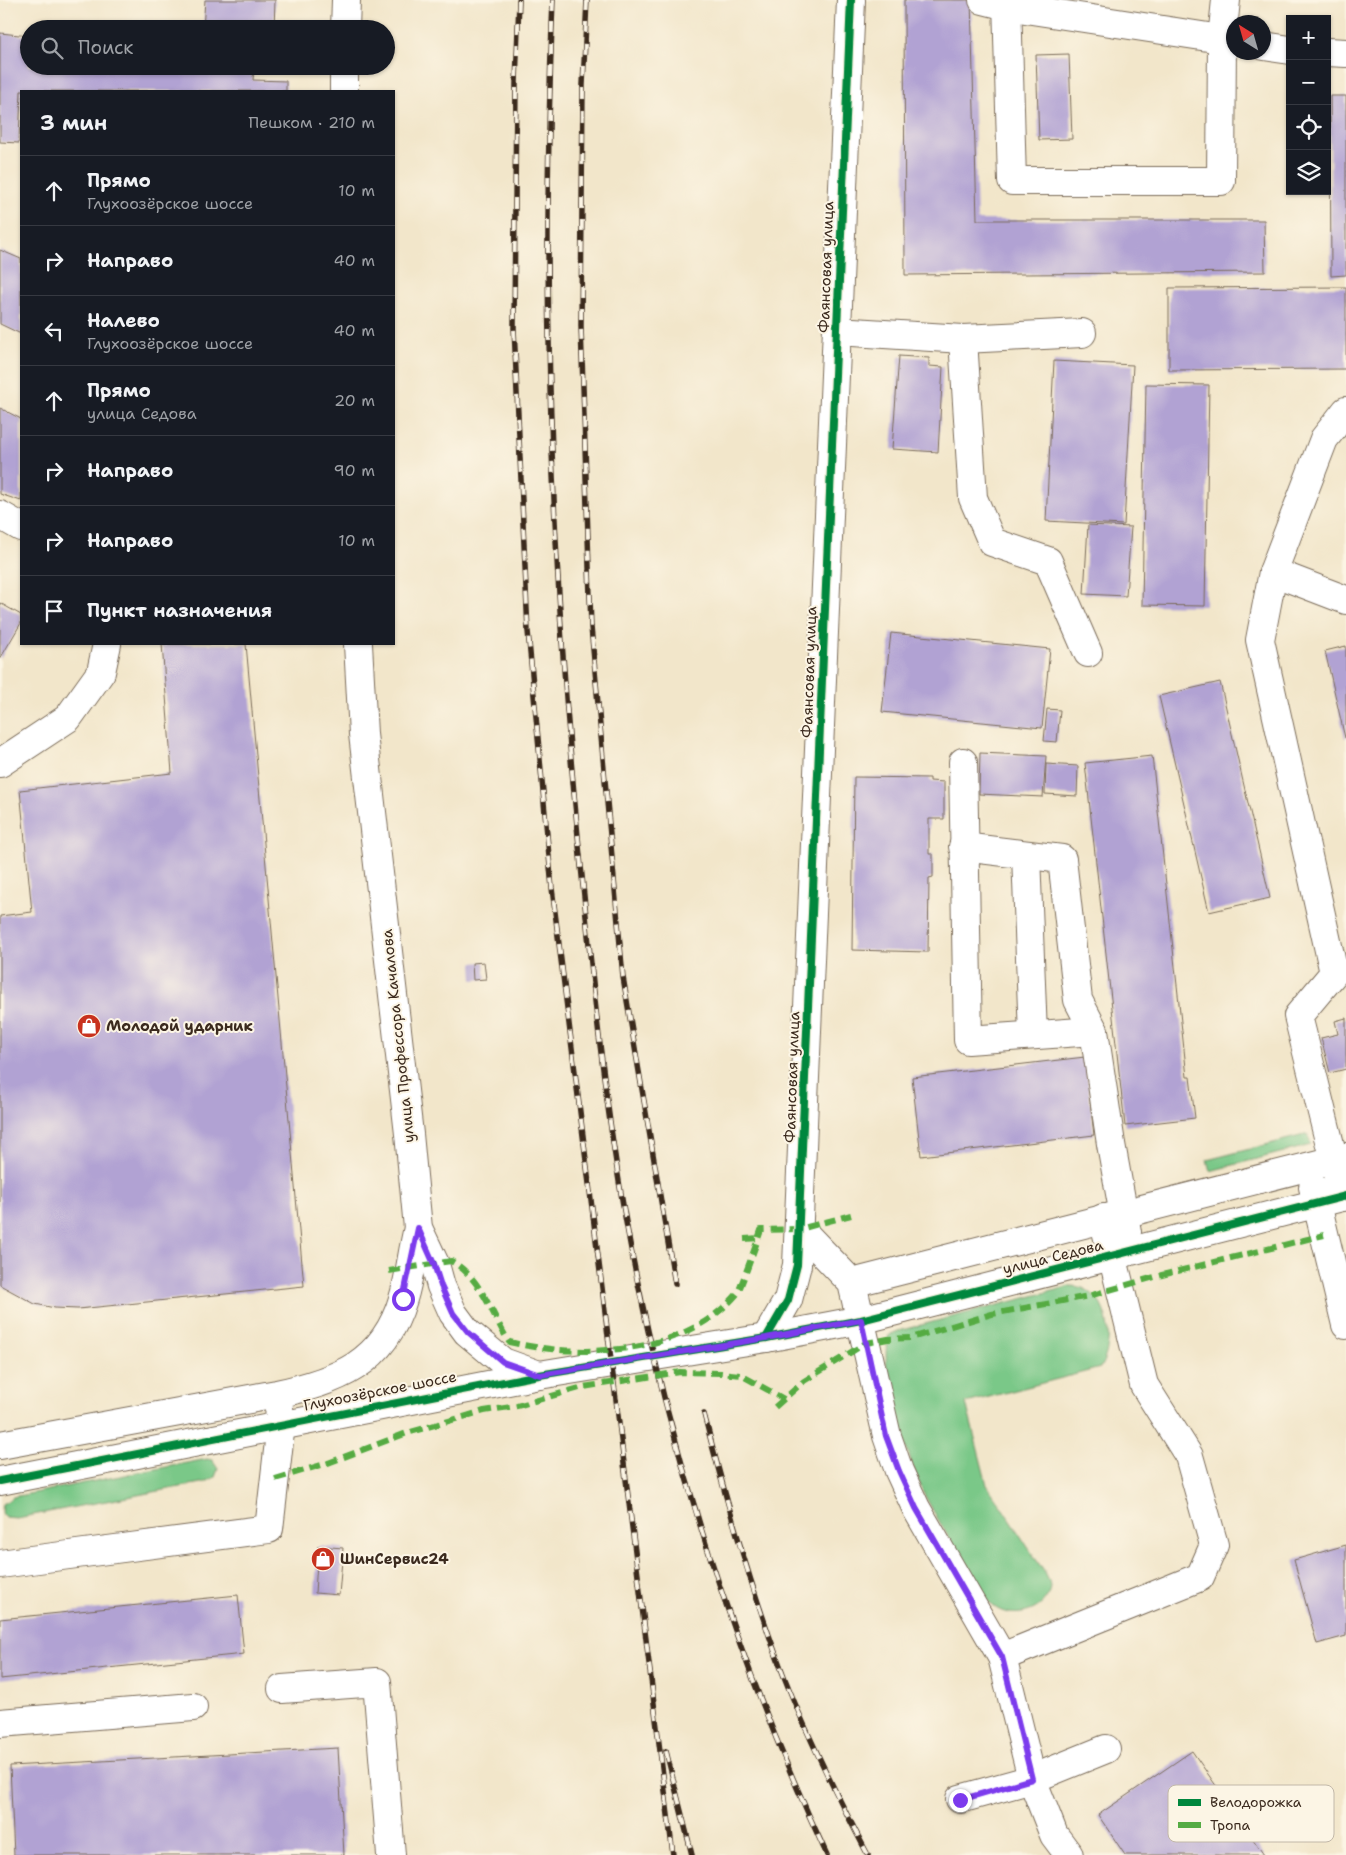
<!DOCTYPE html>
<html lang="ru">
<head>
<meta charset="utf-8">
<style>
	body { margin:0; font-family:"Shantell Sans",sans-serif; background:#242831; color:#f1f3f6 }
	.controls { position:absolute; right:15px; top:15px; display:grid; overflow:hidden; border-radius:0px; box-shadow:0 1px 4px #0004 }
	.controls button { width:45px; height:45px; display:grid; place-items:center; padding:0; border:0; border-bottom:1px solid #363941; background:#171b24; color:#f1f3f6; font:25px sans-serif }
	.compass { position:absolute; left:1226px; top:15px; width:45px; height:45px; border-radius:50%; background:#171b24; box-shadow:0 1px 4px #0004; rotate:323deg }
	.stop { position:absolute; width:15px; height:15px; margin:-11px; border:4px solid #7c3aed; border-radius:50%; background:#fff }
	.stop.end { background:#7c3aed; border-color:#fff; box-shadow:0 1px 5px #0008 }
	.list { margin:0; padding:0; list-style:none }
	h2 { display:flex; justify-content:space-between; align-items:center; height:65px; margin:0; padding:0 20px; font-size:21px }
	h2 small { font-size:16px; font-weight:400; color:#9ea1a6 }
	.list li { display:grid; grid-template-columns:32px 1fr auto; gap:15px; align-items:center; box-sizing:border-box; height:70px; padding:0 20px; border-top:1px solid #363941 }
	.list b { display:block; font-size:19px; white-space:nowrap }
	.list p { margin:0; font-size:16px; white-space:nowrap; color:#9ea1a6 }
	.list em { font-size:16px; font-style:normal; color:#9ea1a6 }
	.icon { flex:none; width:28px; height:28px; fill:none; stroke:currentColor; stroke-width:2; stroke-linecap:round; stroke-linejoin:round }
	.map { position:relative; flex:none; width:1346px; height:1855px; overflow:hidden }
	.search { position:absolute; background:#171b24; box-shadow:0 1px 4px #0004; left:20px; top:20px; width:375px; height:55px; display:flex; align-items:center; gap:12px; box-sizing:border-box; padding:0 18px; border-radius:28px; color:#9ea1a6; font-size:19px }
	.panel { position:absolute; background:#171b24; box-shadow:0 1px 4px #0004; left:20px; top:90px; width:375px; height:555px; border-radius:0px }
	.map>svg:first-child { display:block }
	.green { fill:#7ac888; stroke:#5a7953 }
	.building { fill:#b1a2d3 }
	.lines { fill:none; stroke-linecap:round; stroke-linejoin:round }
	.minor-casing { stroke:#7b6c5a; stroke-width:30 }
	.minor { stroke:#fff; stroke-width:28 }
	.rail-casing { stroke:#3b2a1e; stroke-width:5.5 }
	.rail { stroke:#fcf5e5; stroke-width:4; stroke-dasharray:11; stroke-linecap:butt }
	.quiet { stroke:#55ab43; stroke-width:6; stroke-dasharray:12 6; stroke-linecap:butt }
	.cycleway-casing { stroke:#fcf5e5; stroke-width:11 }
	.cycleway { stroke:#00873e; stroke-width:8 }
	.route { stroke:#7c3aed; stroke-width:6 }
	.labels { text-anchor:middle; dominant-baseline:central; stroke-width:4; stroke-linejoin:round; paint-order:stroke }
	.street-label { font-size:15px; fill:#3b2a1e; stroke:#fcf5e5 }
	.poi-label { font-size:15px; font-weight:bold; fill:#3b2a1e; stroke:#fcf5e5; text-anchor:start }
	.key { fill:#fcf5e5; stroke:#c2b8a9; stroke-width:1 }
	.key-label { font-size:14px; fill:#3b2a1e }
</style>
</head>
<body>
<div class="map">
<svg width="1346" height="1855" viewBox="0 0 1346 1855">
	<rect width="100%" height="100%" fill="#fcf5e5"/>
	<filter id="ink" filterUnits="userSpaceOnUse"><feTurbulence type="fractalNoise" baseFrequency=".02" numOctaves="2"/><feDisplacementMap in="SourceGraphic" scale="10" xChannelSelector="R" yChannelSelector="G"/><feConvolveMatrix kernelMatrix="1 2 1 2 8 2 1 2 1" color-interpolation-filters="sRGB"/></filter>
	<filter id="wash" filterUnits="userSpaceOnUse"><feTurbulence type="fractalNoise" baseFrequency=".0096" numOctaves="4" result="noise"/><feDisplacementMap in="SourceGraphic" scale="20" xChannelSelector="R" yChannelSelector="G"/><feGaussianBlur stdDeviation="1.12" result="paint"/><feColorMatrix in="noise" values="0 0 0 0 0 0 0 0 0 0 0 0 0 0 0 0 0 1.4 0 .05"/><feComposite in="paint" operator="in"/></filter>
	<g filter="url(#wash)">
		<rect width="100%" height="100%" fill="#f2e6ca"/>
		<g class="green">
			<path d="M1308,1134L1311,1145L1210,1171L1207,1160Z"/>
			<path d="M1071,1286C1108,1286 1117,1341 1100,1368L966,1403L987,1485L1045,1573C1047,1577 1050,1583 1050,1587C1047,1613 1011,1621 993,1606C980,1594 972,1576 963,1562C950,1540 937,1518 925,1496C909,1461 876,1370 889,1335L898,1331Z"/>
			<path d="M207,1459L212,1460L218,1469L215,1477L206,1482L17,1518L5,1517L2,1513L3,1504L13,1497Z"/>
		</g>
		<g id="blocks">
			<g class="building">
				<path d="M205,0H275L274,29H203Z"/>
				<path d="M904,0H971L977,220H1264L1265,272L905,275Z"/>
				<path d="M0,33L29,36V66H254L253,80L286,81V91H21L19,143L0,142Z"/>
				<path d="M1069,54L1072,139L1039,140L1036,55Z"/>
				<path d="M1330,96H1346V275L1331,276Z"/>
				<path d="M0,250L21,259V334L0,324Z"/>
				<path d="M1346,287V369L1169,370V288Z"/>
				<path d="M899,356L929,358V366L943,367L938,452L892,449Z"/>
				<path d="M1054,361L1133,365L1124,525L1046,521Z"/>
				<path d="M1146,384L1209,385L1205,606L1142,605Z"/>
				<path d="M0,408L21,419V501L0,494Z"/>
				<path d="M1088,525L1131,527L1126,596L1084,594Z"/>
				<path d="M0,603L21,615V623L0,659Z"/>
				<path d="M891,633L1050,649L1042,728L882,712Z"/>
				<path d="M162,644H246L304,1286L78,1309L55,1308L35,1304L0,1285V916L32,912L20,790L172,773Z"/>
				<path d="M1346,646V738H1345L1325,651Z"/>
				<path d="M1220,682L1270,898L1209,912L1159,696Z"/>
				<path d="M1047,709L1060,710L1057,742L1044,741Z"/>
				<path d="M980,753L1046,756L1043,797L979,794Z"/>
				<path d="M1152,756L1187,1077H1190L1195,1118L1125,1126L1085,763Z"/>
				<path d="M1046,764L1078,766L1077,796L1045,794Z"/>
				<path d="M854,777L930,778V781L944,782V819H929V854H933V877L929,878L928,952L852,950Z"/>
				<path d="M484,962L486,979L473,980L472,963Z"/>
				<path d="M1346,1018V1069L1330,1073L1321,1038L1338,1034L1335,1021Z"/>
				<path d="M1085,1057L1094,1135L921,1156L912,1077Z"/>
				<path d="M1346,1545V1636L1317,1644L1294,1560Z"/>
				<path d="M318,1546L343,1548L339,1595L315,1593Z"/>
				<path d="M238,1595L244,1654L0,1679V1619Z"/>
				<path d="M338,1748L344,1855H14L10,1766Z"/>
				<path d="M1192,1751L1264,1855H1125L1098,1815Z"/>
			</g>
		</g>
	</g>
	<g filter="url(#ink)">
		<use href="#blocks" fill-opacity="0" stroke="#7b6c5a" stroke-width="1"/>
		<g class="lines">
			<g class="minor-casing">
				<g id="minor">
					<path d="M983,0L1007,6L1234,41"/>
					<path d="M1007,0L1012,181H1221L1222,39L1226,0"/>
					<path d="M345,29L346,0"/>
					<path d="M1264,46L1290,50"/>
					<path d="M1327,52L1346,53"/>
					<path d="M344,66V91"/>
					<path d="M837,331L963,339L1082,333"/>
					<path d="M963,339L973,498L992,542L1048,561L1088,653"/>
					<path d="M0,515L21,527"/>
					<path d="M1273,572L1346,600"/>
					<path d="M358,644L363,734L409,1134L418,1228L435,1264L441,1286L453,1313L467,1332L503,1362L539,1375"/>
					<path d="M963,762L968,1040L1094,1031"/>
					<path d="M0,763L68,718L101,672L107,644"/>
					<path d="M963,847L1062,859L1078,1000L1094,1031L1111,1144L1127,1232"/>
					<path d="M1026,855L1033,1035"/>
					<path d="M1313,1187L1346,1325"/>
					<path d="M1343,1197L1298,1016L1334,973L1260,640L1273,572L1324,439L1346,411"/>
					<path d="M800,1229L852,1283L887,1436L899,1471L916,1508L1002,1657L1032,1779L1054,1835L1069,1855"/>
					<path d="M852,1283L1346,1157"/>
					<path d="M766,1338L788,1300L797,1265L851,0"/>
					<path d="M0,1445L277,1394C337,1381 384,1364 403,1299C410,1277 412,1251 418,1228"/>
					<path d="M0,1481L539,1375L766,1338L861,1320L1346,1196"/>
					<path d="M0,1564L269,1529L281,1424L279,1408"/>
					<path d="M1002,1657L1200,1577L1214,1545L1189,1456L1144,1385L1103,1218"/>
					<path d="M282,1689L377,1682L391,1855"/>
					<path d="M0,1723L193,1707"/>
					<path d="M960,1799L1032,1779L1106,1749"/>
				</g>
			</g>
			<use href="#minor" class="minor"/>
			<g class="rail-casing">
				<g id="rail">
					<path d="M519,0L516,83L514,328L528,631L552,888L673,1855"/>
					<path d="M553,0C541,278 551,558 578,836C591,965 603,1095 626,1222C665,1439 734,1655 827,1855"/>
					<path d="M587,0L583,85L581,326L591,627L623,977L675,1284"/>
					<path d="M704,1414C727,1504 752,1593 785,1679C809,1740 838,1798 868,1855"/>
					<path d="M666,1751L692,1855"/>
				</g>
			</g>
			<use href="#rail" class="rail"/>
			<g class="quiet">
				<path d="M744,1239L759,1238"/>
				<path d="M389,1271L451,1261C481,1277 492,1315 509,1342C582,1359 684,1356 737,1294C740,1290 759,1237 761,1230L800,1229L851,1215"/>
				<path d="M775,1407L804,1381L866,1343L888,1339L911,1338L992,1314L1089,1296L1158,1276L1324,1235"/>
				<path d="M275,1479L328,1463L407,1433L484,1411L517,1406L583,1387L680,1372L721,1373L741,1375L784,1399"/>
			</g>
			<g class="cycleway-casing">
				<g id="cycleway">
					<path d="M766,1338L788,1300L797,1265L851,0"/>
					<path d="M0,1481L539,1375L766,1338L861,1320L1346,1196"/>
				</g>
			</g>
			<use href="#cycleway" class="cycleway"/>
		</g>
	</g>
	<g class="lines" filter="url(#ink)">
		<path class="route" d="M403,1299L418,1228L434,1264L441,1286L453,1313L468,1332L503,1362L540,1375L766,1338L861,1320L886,1436L899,1471L916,1508L1002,1657L1032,1779L960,1800"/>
	</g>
	<defs>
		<g id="shop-disc" transform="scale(1.25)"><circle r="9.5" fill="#c8321e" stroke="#fcf5e5"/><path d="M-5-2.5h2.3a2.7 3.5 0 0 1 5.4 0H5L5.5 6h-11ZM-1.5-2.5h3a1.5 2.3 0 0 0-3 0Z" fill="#fff"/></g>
	</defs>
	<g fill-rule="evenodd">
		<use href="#shop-disc" x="89" y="1026"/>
		<use href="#shop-disc" x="323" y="1559"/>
	</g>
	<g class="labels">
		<g class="street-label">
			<text transform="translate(826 267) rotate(-88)">Фаянсовая улица</text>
			<text transform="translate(809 672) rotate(-88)">Фаянсовая улица</text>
			<text transform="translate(398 1036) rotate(-96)">улица Профессора Качалова</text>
			<text transform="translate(792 1077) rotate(-88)">Фаянсовая улица</text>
			<text transform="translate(1053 1257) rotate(-14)">улица Седова</text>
			<text transform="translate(380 1391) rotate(-11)">Глухоозёрское шоссе</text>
		</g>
		<g class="poi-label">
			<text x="106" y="1026">Молодой ударник</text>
			<text x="340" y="1559">ШинCервис24</text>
		</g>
	</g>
	<rect x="1168" y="1785" width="166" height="57" rx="8" class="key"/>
	<rect x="1178" y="1799" width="23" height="7" fill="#00873e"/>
	<rect x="1178" y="1822" width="23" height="6" fill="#55ab43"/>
	<g class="key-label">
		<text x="1210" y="1807">Велодорожка</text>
		<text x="1210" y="1830">Тропа</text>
	</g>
</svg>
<div class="controls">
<button>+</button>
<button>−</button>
<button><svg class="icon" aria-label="locate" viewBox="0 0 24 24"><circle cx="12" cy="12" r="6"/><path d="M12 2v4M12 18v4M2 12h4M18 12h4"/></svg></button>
<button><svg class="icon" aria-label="layers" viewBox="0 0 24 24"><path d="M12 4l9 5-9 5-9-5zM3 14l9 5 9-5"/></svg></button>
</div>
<svg class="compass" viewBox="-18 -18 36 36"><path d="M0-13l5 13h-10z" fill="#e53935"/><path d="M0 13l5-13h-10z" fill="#9ea1a6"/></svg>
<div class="stop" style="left:403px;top:1299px"></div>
<div class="stop end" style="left:960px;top:1800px"></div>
<div class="search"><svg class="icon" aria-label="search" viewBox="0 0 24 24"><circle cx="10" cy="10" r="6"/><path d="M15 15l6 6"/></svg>Поиск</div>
<section class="panel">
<h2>3 мин<small>Пешком · 210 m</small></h2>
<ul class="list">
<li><svg class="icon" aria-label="ahead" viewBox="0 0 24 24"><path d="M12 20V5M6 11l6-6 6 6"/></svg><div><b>Прямо</b><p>Глухоозёрское шоссе</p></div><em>10 m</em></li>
<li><svg class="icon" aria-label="right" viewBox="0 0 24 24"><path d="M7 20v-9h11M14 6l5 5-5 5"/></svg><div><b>Направо</b></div><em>40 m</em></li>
<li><svg class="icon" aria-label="left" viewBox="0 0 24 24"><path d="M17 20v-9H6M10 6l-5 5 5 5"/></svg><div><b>Налево</b><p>Глухоозёрское шоссе</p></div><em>40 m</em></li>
<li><svg class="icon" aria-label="ahead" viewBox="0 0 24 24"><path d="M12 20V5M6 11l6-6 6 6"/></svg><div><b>Прямо</b><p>улица Седова</p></div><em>20 m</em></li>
<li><svg class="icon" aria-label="right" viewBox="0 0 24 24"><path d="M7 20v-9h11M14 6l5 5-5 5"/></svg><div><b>Направо</b></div><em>90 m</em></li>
<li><svg class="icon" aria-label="right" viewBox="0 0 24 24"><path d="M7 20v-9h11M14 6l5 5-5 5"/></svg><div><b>Направо</b></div><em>10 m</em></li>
<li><svg class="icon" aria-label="arrive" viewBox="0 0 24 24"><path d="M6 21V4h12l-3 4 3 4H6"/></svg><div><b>Пункт назначения</b></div></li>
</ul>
</section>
</div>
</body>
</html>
